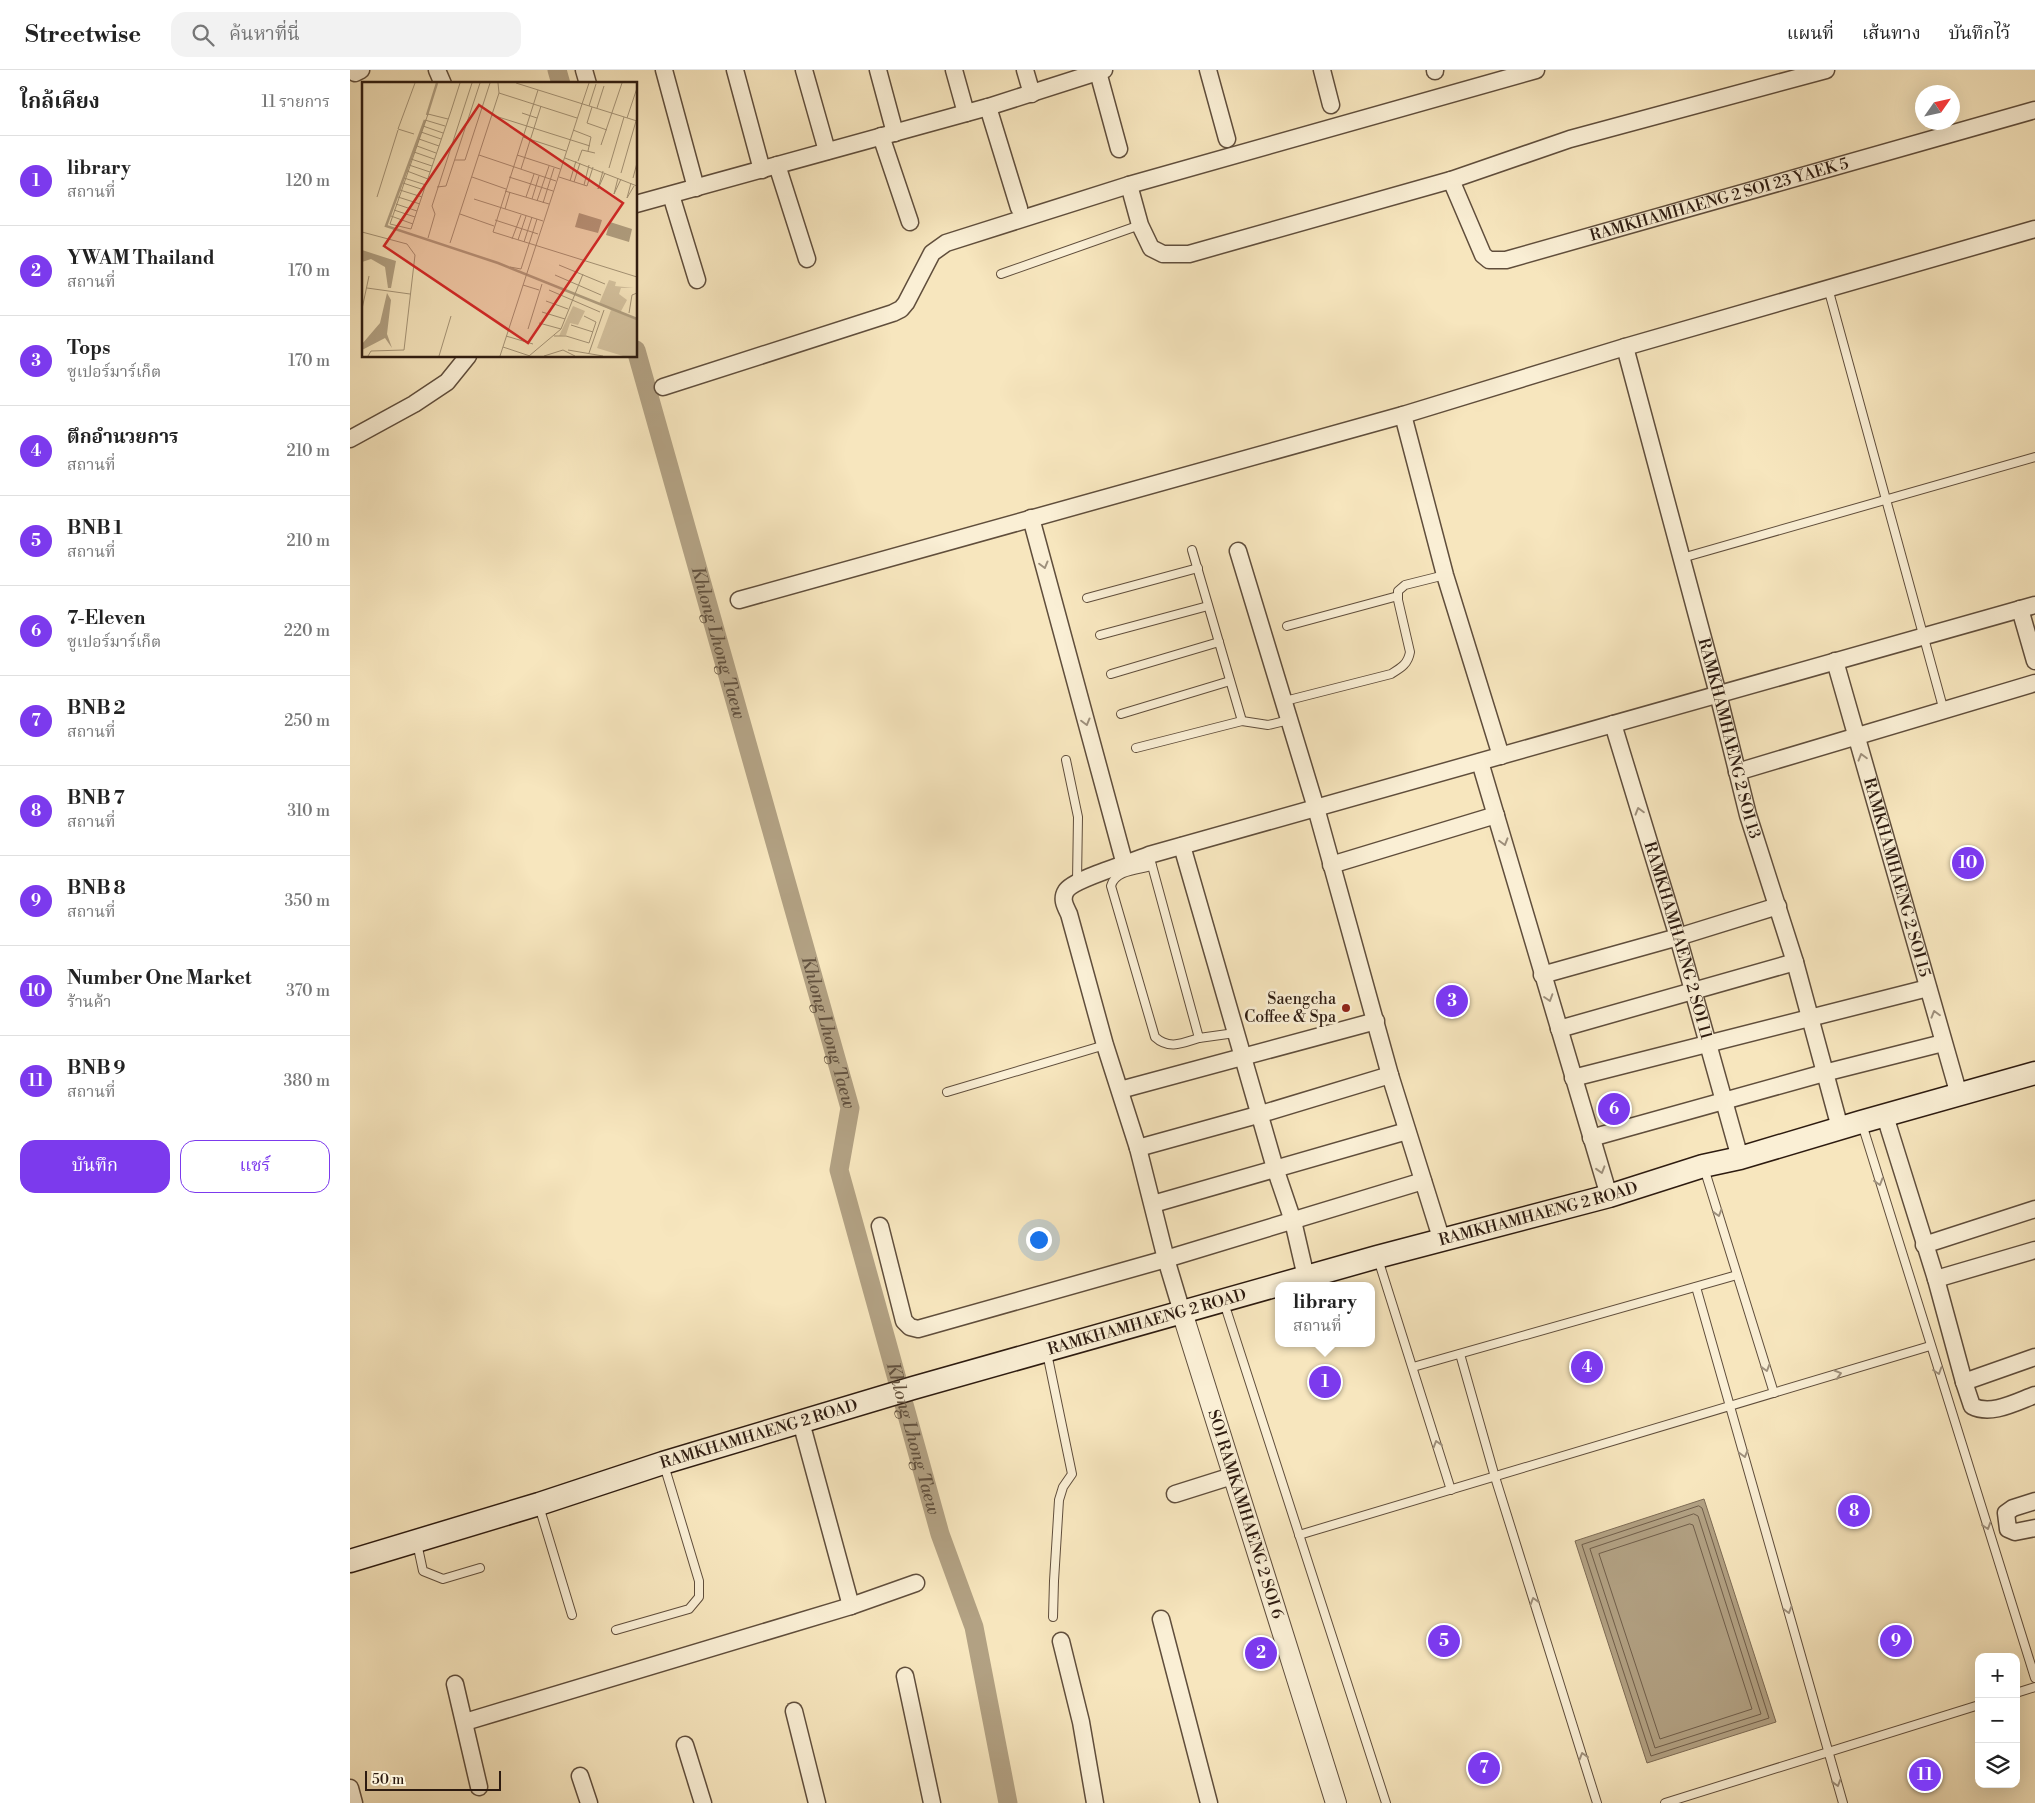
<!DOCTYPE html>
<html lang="th">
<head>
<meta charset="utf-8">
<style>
	body { margin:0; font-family:"Libre Bodoni","Noto Serif Thai",serif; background:#f2f2f2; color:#222 }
	.controls { position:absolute; right:15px; bottom:15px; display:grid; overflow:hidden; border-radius:10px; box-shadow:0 5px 20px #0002 }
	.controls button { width:45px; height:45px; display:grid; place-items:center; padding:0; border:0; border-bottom:1px solid #e0e0e0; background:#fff; color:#222; font:25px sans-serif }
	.compass { position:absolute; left:1565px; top:15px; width:45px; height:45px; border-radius:50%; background:#fff; box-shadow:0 5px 20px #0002; rotate:56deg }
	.scale { position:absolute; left:15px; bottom:12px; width:136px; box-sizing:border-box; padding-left:5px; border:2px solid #2d1b10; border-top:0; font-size:14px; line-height:18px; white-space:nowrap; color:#2d1b10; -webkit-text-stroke:4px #faefd5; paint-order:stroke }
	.you { position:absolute; left:688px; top:1169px; width:18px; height:18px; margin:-12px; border:4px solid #fff; border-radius:50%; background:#1a73e8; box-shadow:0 0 0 8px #1a73e833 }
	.badge { display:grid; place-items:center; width:32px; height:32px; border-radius:50%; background:#7c3aed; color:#fff; font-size:16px; font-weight:700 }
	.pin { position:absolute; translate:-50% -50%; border:2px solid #fff; box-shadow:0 1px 5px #0006 }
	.popup { position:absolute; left:925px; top:1212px; width:100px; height:65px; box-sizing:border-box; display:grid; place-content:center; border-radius:10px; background:#fff; filter:drop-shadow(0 1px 4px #0005); font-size:16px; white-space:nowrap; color:#767676 }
	.popup b { font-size:19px; color:#222 }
	.popup::after { content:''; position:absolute; left:50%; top:100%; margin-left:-10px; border:10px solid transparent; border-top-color:#fff }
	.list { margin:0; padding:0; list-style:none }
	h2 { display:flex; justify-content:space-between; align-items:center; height:65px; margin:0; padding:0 20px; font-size:21px }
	h2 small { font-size:16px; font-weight:400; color:#767676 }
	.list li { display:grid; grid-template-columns:32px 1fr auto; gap:15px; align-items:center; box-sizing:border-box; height:90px; padding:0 20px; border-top:1px solid #e0e0e0 }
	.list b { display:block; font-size:19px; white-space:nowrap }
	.list p { margin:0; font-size:16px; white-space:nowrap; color:#767676 }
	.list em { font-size:16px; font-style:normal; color:#767676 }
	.actions { display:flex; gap:10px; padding:15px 20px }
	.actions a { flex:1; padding:11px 0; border:1px solid #7c3aed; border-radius:15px; text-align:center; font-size:18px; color:#7c3aed }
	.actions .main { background:#7c3aed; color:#fff }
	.icon { flex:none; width:28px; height:28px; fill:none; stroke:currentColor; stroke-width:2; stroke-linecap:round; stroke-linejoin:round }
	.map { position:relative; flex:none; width:1685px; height:1733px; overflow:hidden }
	header { display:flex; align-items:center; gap:30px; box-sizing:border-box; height:70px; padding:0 25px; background:#fff; border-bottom:1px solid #e0e0e0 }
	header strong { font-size:24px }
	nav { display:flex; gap:28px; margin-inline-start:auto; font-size:18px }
	.search { width:350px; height:45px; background:#f2f2f2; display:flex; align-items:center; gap:12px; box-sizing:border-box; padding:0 18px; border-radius:15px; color:#767676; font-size:19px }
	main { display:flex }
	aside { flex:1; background:#fff }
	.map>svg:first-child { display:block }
	.water { fill:#b2a183; stroke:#7d6b55 }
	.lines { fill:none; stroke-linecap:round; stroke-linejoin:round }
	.shore { stroke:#705e4a; stroke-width:1 }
	.canal { stroke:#b2a183; stroke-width:19 }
	.service-casing { stroke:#604e3c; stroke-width:10 }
	.minor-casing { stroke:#604e3c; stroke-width:19 }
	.tertiary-casing { stroke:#604e3c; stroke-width:22 }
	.secondary-casing { stroke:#2d1b10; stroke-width:25 }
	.service { stroke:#faefd5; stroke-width:8 }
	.minor { stroke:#faefd5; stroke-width:16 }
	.tertiary { stroke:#faefd5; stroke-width:20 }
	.secondary { stroke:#faefd5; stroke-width:22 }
	.oneway { stroke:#9e907c }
	.poi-dot { fill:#8f2418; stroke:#faefd5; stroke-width:2 }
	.labels { text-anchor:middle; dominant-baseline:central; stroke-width:5; stroke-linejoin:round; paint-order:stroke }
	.street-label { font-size:16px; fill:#2d1b10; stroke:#faefd5 }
	.poi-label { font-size:16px; fill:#2d1b10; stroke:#faefd5; text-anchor:end }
	.water-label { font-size:18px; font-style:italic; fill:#62513e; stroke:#faefd5 }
	.inset-river { fill:none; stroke:#b2a183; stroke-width:2.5 }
	.inset-road { fill:none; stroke:#a69578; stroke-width:1 }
	.view { fill:#d62828; fill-opacity:0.15; stroke:#d62828; stroke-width:2.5 }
	.inset-edge { fill:none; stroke:#2d1b10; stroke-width:2.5 }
</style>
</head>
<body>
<header>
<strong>Streetwise</strong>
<div class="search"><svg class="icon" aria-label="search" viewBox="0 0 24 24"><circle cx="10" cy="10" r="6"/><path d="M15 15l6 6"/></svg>ค้นหาที่นี่</div>
<nav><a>แผนที่</a><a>เส้นทาง</a><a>บันทึกไว้</a></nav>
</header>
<main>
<aside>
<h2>ใกล้เคียง<small>11 รายการ</small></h2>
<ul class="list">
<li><span class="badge">1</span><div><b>library</b><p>สถานที่</p></div><em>120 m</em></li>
<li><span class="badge">2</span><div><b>YWAM Thailand</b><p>สถานที่</p></div><em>170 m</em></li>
<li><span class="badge">3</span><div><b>Tops</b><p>ซูเปอร์มาร์เก็ต</p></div><em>170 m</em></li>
<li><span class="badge">4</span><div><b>ตึกอำนวยการ</b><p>สถานที่</p></div><em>210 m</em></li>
<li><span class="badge">5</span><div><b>BNB 1</b><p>สถานที่</p></div><em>210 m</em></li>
<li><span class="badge">6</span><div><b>7-Eleven</b><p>ซูเปอร์มาร์เก็ต</p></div><em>220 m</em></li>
<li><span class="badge">7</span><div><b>BNB 2</b><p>สถานที่</p></div><em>250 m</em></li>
<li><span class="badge">8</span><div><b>BNB 7</b><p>สถานที่</p></div><em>310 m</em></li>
<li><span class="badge">9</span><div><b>BNB 8</b><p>สถานที่</p></div><em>350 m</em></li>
<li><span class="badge">10</span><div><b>Number One Market</b><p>ร้านค้า</p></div><em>370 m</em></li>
<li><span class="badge">11</span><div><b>BNB 9</b><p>สถานที่</p></div><em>380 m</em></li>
</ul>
<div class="actions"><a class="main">บันทึก</a><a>แชร์</a></div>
</aside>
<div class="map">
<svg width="1685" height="1733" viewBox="0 0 1685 1733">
	<rect width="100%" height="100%" fill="#f7e6be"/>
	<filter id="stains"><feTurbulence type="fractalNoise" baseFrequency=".004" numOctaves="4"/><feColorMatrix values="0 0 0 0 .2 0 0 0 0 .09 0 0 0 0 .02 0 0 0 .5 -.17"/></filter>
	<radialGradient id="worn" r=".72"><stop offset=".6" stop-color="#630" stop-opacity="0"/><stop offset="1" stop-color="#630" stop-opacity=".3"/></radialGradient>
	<path class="water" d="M1354,1429L1426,1652L1297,1693L1225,1471Z"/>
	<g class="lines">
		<g class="shore">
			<path d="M1349,1436L1352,1438L1419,1648L1301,1686L1232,1475Z"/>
			<path d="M1344,1444L1348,1446L1411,1644L1305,1678L1240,1479Z"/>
			<path d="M1340,1454L1343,1455L1402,1639L1310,1669L1249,1484Z"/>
		</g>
		<g class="canal">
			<path d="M207,0L211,14"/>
			<path id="s1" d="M286,280L500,1038L489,1100L590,1464L624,1557L658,1733"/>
		</g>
		<g class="service-casing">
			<g id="service">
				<path d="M651,204L790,155"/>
				<path d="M1478,218L1594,641"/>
				<path d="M842,480L892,651"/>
				<path d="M1332,488L1685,387"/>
				<path d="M737,528L848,498"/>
				<path d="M937,556L1048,526"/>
				<path d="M750,565L858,536"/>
				<path d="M761,604L869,572"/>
				<path d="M935,631L1041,604C1051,598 1058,594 1060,582L1048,530V521L1055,515L1095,505"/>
				<path d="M771,644L880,611"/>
				<path d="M786,678L892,651L918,655L939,650"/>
				<path d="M716,690L728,747L727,811"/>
				<path d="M801,792L849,968L885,963"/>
				<path d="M802,796C788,800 765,800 761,816L805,967C819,980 833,973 849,968"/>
				<path d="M597,1022L755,975"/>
				<path d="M1512,1054L1685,1608"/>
				<path d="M1354,1098L1424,1323"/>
				<path d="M1028,1189L1101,1420"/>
				<path d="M1346,1217L1493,1733"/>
				<path d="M877,1242L1036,1733"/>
				<path d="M697,1283L722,1404L713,1417L709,1430L704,1511L703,1547"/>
				<path d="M1110,1284L1145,1407L1247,1733"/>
				<path d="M1063,1297L1387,1205"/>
				<path d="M189,1436L222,1545"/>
				<path d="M949,1465L1580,1276"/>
				<path d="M67,1473L73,1501L93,1509L130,1498"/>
				<path d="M266,1560L339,1539L349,1527V1511L314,1395"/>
				<path d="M1666,1623L1685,1617"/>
				<path d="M1315,1733L1629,1635"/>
			</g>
		</g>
		<g class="minor-casing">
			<g id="minor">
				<path d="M87,0L93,14"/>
				<path d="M234,0L238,14"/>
				<path d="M314,0L346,118"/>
				<path d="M385,0L412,100"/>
				<path d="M454,0L477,81"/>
				<path d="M528,0L545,63"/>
				<path d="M604,0L616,43"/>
				<path d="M675,0L682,24"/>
				<path d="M858,0L877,69"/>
				<path d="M972,0L981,35"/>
				<path d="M1085,0V1"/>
				<path d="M748,2L769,79"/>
				<path d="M5,3L11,0"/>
				<path d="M638,37L669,138"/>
				<path d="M531,66L560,152"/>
				<path d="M427,95L457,189"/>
				<path id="s2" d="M1101,110L1133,185L1139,190H1156L1685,40"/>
				<path d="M779,115L790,155L801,178L813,184H839L1101,110L1220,69L1476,0"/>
				<path d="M321,125L347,210"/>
				<path d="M286,134L638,37L754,0"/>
				<path id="s3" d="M1275,277L1368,624L1398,745L1445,892L1490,1058"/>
				<path d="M313,317L543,243L551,239L556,233L582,183L596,173L779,115L1186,0"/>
				<path d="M1053,345L1095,505L1151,686"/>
				<path d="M0,369L64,334L97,312L118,286"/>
				<path d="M681,448L775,795"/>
				<path d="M888,481L966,738L1040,1005L1092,1171"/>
				<path d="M389,530L1053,345L1275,277L1685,159"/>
				<path d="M1670,539L1685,591"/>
				<path id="s4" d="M1485,591L1609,1025"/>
				<path id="s5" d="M1263,654L1328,867L1390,1088"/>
				<path d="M1130,692L1259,1126"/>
				<path d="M1387,702L1685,613"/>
				<path d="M832,776L925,1098L943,1151L956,1207"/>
				<path d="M981,795L1146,745"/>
				<path d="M1192,905L1328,867L1428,836"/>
				<path d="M1209,959L1445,892"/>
				<path d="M1223,1008L1578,918"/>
				<path d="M770,1020L1026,951"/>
				<path d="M1535,1046L1586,1209L1614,1312L1622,1336C1641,1346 1666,1332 1685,1325"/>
				<path d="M1241,1068L1474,1003L1593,973"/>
				<path d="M788,1078L911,1044L1040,1005"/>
				<path d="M803,1134L1057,1061"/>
				<path d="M530,1156L554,1251L560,1257L568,1259L816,1189L1073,1111"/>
				<path d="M1574,1175L1685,1139"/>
				<path d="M1586,1209L1685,1180"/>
				<path d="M832,1242L816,1189L788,1078L755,975L719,844C715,836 711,829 716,821C723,809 783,792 799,785L1685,535"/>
				<path d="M1614,1312L1685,1287"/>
				<path d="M451,1352L501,1536"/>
				<path d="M825,1424L882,1406"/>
				<path d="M1685,1431L1663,1438L1656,1443L1658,1459L1665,1462L1685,1458"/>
				<path d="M811,1549L859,1733"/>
				<path d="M711,1571L731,1652L745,1733"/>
				<path d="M555,1606L582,1733"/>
				<path d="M105,1614L129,1717"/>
				<path d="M444,1641L467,1733"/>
				<path d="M115,1652L501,1536L566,1513"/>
				<path d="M335,1675L353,1733"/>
				<path d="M230,1706L239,1733"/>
				<path d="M0,1718L4,1733"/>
			</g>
		</g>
		<g class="tertiary-casing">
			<g id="tertiary">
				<path id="s6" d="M832,1242L986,1733"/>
			</g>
		</g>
		<g class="secondary-casing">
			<g id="secondary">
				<path id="s7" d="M0,1491L189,1434L313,1393L563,1318L1027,1187L1259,1126L1353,1096L1390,1088L1511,1052L1685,1003"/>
			</g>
		</g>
		<use href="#service" class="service"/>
		<use href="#minor" class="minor"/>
		<use href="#tertiary" class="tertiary"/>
		<use href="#secondary" class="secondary"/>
	</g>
	<defs><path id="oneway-chevron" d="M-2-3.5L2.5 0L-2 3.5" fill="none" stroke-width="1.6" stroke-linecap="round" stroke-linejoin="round" transform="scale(1.25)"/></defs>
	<g class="oneway">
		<use href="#oneway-chevron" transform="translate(694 495) rotate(75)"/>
		<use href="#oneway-chevron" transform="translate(736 652) rotate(75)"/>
		<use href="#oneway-chevron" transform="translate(1512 687) rotate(-106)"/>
		<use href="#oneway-chevron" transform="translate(1289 741) rotate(-106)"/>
		<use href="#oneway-chevron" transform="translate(1154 772) rotate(74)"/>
		<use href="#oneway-chevron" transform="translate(1199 928) rotate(72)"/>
		<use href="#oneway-chevron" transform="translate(1585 944) rotate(-106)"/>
		<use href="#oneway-chevron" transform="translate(1251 1100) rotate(73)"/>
		<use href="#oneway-chevron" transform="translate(1529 1112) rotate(73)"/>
		<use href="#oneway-chevron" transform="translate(1368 1143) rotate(73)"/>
		<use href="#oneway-chevron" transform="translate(1416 1298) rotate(73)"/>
		<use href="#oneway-chevron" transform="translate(1588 1301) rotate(72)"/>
		<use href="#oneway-chevron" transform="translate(1488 1304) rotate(-17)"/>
		<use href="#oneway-chevron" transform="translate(1087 1374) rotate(-107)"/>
		<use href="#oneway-chevron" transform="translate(1394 1384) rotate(74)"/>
		<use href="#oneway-chevron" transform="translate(1637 1456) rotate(72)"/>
		<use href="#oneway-chevron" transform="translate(1184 1531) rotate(-107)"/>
		<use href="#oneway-chevron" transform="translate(1438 1540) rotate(74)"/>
		<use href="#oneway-chevron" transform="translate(1233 1686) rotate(-107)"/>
		<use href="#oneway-chevron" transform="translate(1487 1713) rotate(73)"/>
	</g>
	<circle class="poi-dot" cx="996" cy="938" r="5"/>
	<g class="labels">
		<g class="street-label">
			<text stroke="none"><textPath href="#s2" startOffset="328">RAMKHAMHAENG 2 SOI 23 YAEK 5</textPath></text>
			<text stroke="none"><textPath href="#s3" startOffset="405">RAMKHAMHAENG 2 SOI 13</textPath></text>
			<text stroke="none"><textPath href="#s4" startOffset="225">RAMKHAMHAENG 2 SOI 15</textPath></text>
			<text stroke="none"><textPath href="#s5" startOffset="226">RAMKHAMHAENG 2 SOI 11</textPath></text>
			<text stroke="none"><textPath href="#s7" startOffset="1238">RAMKHAMHAENG 2 ROAD</textPath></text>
			<text stroke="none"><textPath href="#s7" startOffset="832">RAMKHAMHAENG 2 ROAD</textPath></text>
			<text stroke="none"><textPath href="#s7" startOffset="428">RAMKHAMHAENG 2 ROAD</textPath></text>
			<text stroke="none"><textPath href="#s6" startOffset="212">SOI RAMKAMHAENG 2 SOI 6</textPath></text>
		</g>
		<g class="poi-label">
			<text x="986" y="929">Saengcha<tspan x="986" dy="18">Coffee &amp; Spa</tspan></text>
		</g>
		<g class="water-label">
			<text stroke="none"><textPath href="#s1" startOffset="304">Khlong Lhong Taew</textPath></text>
			<text stroke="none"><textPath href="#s1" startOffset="709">Khlong Lhong Taew</textPath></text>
			<text stroke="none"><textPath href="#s1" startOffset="1129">Khlong Lhong Taew</textPath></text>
		</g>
	</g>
	<g transform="translate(12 12)">
		<rect width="275" height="275" fill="#f7e6be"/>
		<path d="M247,198L254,200L253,204L272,206H259L257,212L265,218L258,231L275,238V274H261L235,266L249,228L237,222ZM211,224L223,229L216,243L208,241L204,253L197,254Z" fill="#d5c3a0"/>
		<path d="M217,131L240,138L236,151L213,145ZM248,140L270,147L267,160L244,153ZM0,168L34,179L29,206H26L23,185L9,177L0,180ZM25,211L29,218L25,252L30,266L23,256L0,268V262L18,241Z" fill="#b2a183"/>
		<path class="inset-river" d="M65,33L75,1M63,38L24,144L136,181L275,237"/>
		<path class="inset-road" d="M136,1L137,11L215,36M154,1L275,39M176,8L131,150L275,195M220,22L227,1M227,24L234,2M230,25L225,41L245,48M235,26L242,4M160,31L175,36M130,33L228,64M265,36L275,6M86,37L66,32L28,142L49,147L64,102L89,29L98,1M63,38L83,44M61,44L81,51M211,48L229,55L226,69M59,50L79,57M52,52L36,47L53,1M161,55L204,69M57,57L77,64M239,63L260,1M55,64L74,71M52,70L72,77M117,73L194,99M155,73L198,87M203,76L275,104M49,77L70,84M93,78H103L128,1M216,79L220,68L233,71M47,83L68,90M247,86L262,35M159,87L179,24M45,89L66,97M241,89L236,107L243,91M259,91L274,39M110,95L144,107M147,95L191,109M197,95L225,104L231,85M42,96L64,103M256,96L252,112L259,97M271,96L275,81M208,99L214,79M212,100L218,81M41,101L62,108M269,101L265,116L272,104M222,103L227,83M75,105L84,104L118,1M38,108L60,115M143,109L187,122M15,115L36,48M36,115L58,122M164,115L172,92M112,117L181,139M170,117L177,94M175,119L187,84M181,121L192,86M34,122L55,129M143,127L148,110M32,128L53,135M98,132L132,144M29,134L51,142M133,138L176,152M0,150L45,162L53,173L42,268L9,269L6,274M66,156L73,132L70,124L110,1M150,157L159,133M156,158L164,134M162,160L170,135M88,161L137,11M197,183L243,202M148,185L159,187L175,137M193,193L239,213M161,203L177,208M5,206L48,212M187,208L238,230M184,219L206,227M0,227L7,194M180,230L203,237M267,231L270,213L275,211M177,241L199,247M209,243L231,250M166,247L180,202M144,254L171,262M192,254H204L227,261L234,240L222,234M141,265L168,274M206,268L241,274M227,271L242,228M77,274L89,234M138,274L220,22M167,274L199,247L221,192M182,274L201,268L213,274"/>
		<path class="view" d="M117,23L261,121L166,261L22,164Z"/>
		<rect width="275" height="275" class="inset-edge"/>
	</g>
	<rect width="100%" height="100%" filter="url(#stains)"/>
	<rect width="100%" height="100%" fill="url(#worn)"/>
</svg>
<div class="controls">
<button>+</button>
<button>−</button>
<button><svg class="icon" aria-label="layers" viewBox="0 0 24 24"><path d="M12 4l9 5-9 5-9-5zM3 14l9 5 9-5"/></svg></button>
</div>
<svg class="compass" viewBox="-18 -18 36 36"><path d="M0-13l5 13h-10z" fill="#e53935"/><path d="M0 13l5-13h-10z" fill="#767676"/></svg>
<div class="scale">50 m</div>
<div class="you"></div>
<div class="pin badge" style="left:975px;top:1312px">1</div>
<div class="popup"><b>library</b>สถานที่</div>
<div class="pin badge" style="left:911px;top:1583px">2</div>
<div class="pin badge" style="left:1102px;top:931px">3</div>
<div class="pin badge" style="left:1237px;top:1297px">4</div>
<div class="pin badge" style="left:1094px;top:1571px">5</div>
<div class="pin badge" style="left:1264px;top:1039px">6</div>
<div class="pin badge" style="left:1134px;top:1698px">7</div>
<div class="pin badge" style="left:1504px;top:1441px">8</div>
<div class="pin badge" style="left:1546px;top:1571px">9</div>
<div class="pin badge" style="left:1618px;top:793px">10</div>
<div class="pin badge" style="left:1575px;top:1705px">11</div>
</div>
</main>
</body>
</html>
